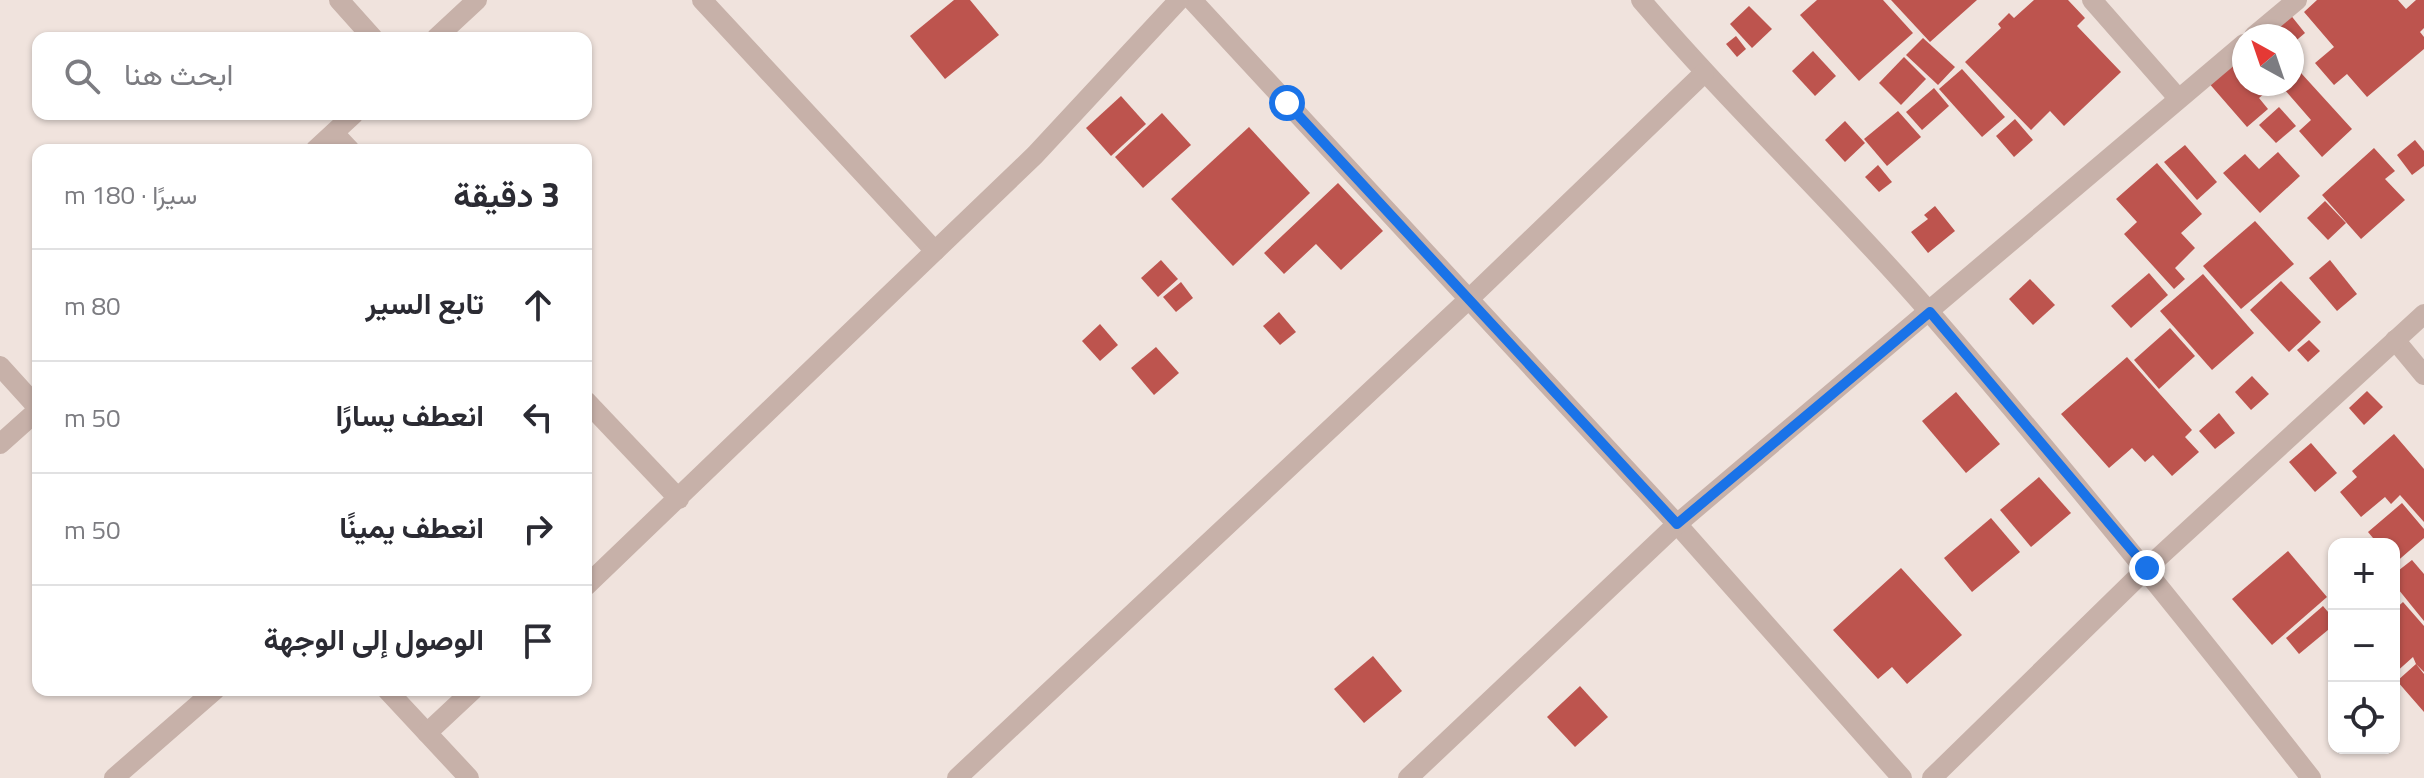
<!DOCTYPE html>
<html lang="ar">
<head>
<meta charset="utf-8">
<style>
	body { margin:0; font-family:"Titillium Web",Vazirmatn,sans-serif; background:#f7f7f7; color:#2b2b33; direction:rtl }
	.controls { position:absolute; right:24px; bottom:24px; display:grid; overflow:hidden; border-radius:16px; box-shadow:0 2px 6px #0004 }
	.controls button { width:72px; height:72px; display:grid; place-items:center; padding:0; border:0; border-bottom:2px solid #e1e1e2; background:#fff; color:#2b2b33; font:40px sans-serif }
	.compass { position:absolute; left:2232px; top:24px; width:72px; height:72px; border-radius:50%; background:#fff; box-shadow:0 2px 6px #0004; rotate:320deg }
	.stop { position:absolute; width:24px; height:24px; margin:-18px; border:6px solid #1a73e8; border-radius:50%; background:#fff }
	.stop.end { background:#1a73e8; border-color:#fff; box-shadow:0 2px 8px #0008 }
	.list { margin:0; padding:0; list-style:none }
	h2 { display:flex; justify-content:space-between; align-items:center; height:104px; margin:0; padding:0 32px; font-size:34px }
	h2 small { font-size:26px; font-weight:400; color:#7c7c81 }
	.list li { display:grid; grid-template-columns:52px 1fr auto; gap:24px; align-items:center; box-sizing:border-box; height:112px; padding:0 32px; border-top:2px solid #e1e1e2 }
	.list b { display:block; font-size:30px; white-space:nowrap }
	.list em { font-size:26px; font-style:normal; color:#7c7c81 }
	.icon { flex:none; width:44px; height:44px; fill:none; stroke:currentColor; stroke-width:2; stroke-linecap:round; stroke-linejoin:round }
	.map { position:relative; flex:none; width:2424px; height:778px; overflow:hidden; direction:ltr }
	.search { position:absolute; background:#fff; box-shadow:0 2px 6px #0004; left:32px; top:32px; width:560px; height:88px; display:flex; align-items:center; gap:20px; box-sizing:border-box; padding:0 28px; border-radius:16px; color:#7c7c81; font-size:30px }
	.panel { position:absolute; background:#fff; box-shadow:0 2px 6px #0004; left:32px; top:144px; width:560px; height:552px; border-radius:16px; direction:rtl }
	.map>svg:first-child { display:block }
	.building { fill:#bd544e }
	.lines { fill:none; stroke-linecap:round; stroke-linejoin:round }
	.minor { stroke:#c7b1a9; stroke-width:20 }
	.route { stroke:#1a73e8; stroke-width:10 }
</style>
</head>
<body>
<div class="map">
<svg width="2424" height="778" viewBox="0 0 2424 778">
	<rect width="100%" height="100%" fill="#f0e3dd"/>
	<g class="building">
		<path d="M954,0H970L999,35L945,79L910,36Z"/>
		<path d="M1817,0H1883L1913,33L1859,81L1800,15Z"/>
		<path d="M1891,0H1977L1930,42Z"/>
		<path d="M2034,0H2068L2085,18L2077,26L2121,72L2064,126L2050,111L2031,130L1965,62L2001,28L1998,24L2009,13L2014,18Z"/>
		<path d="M2317,0H2398L2406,9L2416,0H2424V28L2420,32L2424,37V49L2367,97L2347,74L2334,85L2315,63L2334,47L2304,12Z"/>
		<path d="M1749,6L1772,29L1752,48L1730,24Z"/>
		<path d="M2289,13L2305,33L2292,44V36H2272L2267,31Z"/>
		<path d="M1736,36L1746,49L1737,57L1726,44Z"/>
		<path d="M1923,38L1955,67L1938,85L1906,55Z"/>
		<path d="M2244,50V84H2276L2259,98L2268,109L2247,127L2207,81Z"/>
		<path d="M1813,51L1836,76L1815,96L1792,71Z"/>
		<path d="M1904,57L1926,79L1901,105L1879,83Z"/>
		<path d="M1962,69L2005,117L1982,137L1939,89Z"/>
		<path d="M2301,73L2352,129L2322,157L2299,131L2311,120L2284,89Z"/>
		<path d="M1934,88L1949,106L1922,130L1906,112Z"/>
		<path d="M1121,96L1146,124L1111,156L1086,128Z"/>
		<path d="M2279,107L2296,126L2276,143L2259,125Z"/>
		<path d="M1898,111L1921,137L1887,166L1864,139Z"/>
		<path d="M1162,113L1191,145L1143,188L1115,157Z"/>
		<path d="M2015,119L2033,140L2014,157L1996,136Z"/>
		<path d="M1845,121L1865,143L1845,162L1825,140Z"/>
		<path d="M1249,127L1310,193L1233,266L1171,199Z"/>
		<path d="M2415,140L2424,151V166L2412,175L2397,155Z"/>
		<path d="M2185,145L2217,182L2197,200L2164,162Z"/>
		<path d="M2374,148L2395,171L2385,179L2405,200L2361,239L2322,195Z"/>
		<path d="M2278,152L2300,176L2260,213L2223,173L2245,154L2259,169Z"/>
		<path d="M2157,163L2202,214L2181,233L2195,248L2175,268L2185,279L2174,289L2124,234L2137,222L2116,199Z"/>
		<path d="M1878,165L1892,182L1879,192L1865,177Z"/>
		<path d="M1338,183L1383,231L1341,270L1316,244L1284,274L1264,253Z"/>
		<path d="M2325,201L2346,223L2328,240L2307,218Z"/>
		<path d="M1935,206L1955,231L1928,253L1911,232L1928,219L1924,215Z"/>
		<path d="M2255,221L2294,264L2241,309L2203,266Z"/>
		<path d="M1161,260L1178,279L1158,297L1141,278Z"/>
		<path d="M2330,260L2357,294L2337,311L2309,278Z"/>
		<path d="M2149,273L2168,295L2131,328L2111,306Z"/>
		<path d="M2203,274L2254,333L2212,370L2160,311Z"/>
		<path d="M2030,279L2055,305L2033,325L2009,299Z"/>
		<path d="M2281,281L2321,322L2289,352L2250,310Z"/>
		<path d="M1181,282L1193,298L1176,312L1163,297Z"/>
		<path d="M1279,312L1296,332L1280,345L1263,326Z"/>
		<path d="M1100,324L1118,345L1100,361L1082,341Z"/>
		<path d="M2170,328L2195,356L2159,389L2134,360Z"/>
		<path d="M2309,340L2320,351L2308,362L2297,350Z"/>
		<path d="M1156,347L1179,373L1154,395L1131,368Z"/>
		<path d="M2127,357L2192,430L2185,437L2199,452L2172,476L2153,455L2145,462L2132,448L2109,468L2061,414Z"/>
		<path d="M2252,376L2269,394L2251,410L2235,392Z"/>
		<path d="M2367,391L2383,407L2364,425L2349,408Z"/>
		<path d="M1956,392L2000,444L1966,473L1922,421Z"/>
		<path d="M2219,413L2235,433L2215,449L2199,431Z"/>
		<path d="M2394,434L2424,469V522L2400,495L2391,504L2385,497L2361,517L2340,492L2357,477L2352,471Z"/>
		<path d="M2311,443L2337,473L2315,492L2289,462Z"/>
		<path d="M2039,477L2071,513L2031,547L2000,510Z"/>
		<path d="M2402,503L2424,529V538L2394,564V544H2378L2368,532Z"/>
		<path d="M1991,518L2020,552L1972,592L1944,558Z"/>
		<path d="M2288,551L2327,597L2272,645L2232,599Z"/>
		<path d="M2412,560L2424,574V621L2394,584V574Z"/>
		<path d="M1901,568L1962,635L1907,684L1892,667L1878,679L1833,630Z"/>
		<path d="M2403,602L2424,626V672L2416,664L2424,674V712L2397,681L2416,664L2413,657L2394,674V610Z"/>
		<path d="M2323,606L2334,619V625L2299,654L2286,638Z"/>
		<path d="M1373,656L1402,691L1364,723L1334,689Z"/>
		<path d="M1580,686L1608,717L1575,747L1547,717Z"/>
	</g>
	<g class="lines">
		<g class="minor">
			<path d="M339,0L373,38"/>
			<path d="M702,0L935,251"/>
			<path d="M1192,0L1677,524L1902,778"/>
			<path d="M1641,0C1734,109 1839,207 1932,315C2063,466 2188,621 2311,778"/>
			<path d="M2092,0L2178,98"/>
			<path d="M2254,36L2297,0"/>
			<path d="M436,38L477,0"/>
			<path d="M334,133L350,150"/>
			<path d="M315,150L354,114"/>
			<path d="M2395,340L2424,375"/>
			<path d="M0,366L38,408"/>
			<path d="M586,401L679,499"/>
			<path d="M0,444L38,410"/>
			<path d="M586,586L1035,155L1179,0"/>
			<path d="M387,690L469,778"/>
			<path d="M427,733L473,690"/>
			<path d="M114,778L215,690"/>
			<path d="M957,778L1470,298L1704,73"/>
			<path d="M1408,778L1677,524L2244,44"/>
			<path d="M1932,778L2147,568L2424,314"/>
		</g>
	</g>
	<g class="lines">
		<path class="route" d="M1287,103L1677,524L1930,312L2147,568"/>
	</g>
</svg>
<div class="controls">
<button>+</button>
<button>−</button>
<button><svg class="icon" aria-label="locate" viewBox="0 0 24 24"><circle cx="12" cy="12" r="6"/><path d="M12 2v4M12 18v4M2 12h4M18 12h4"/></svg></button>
</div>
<svg class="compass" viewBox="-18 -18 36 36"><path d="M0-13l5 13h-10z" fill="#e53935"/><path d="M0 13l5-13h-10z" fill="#7c7c81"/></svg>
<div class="stop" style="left:1287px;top:103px"></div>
<div class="stop end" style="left:2147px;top:568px"></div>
<div class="search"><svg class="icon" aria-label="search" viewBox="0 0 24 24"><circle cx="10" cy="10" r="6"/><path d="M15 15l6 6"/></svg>ابحث هنا</div>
<section class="panel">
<h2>3 دقيقة<small>سيرًا · 180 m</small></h2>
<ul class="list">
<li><svg class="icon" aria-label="ahead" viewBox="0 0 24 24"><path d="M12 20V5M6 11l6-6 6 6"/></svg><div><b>تابع السير</b></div><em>80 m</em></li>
<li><svg class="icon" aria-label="left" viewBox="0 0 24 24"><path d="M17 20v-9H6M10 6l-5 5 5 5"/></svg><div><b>انعطف يسارًا</b></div><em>50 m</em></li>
<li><svg class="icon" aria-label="right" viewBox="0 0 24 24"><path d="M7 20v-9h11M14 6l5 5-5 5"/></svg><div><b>انعطف يمينًا</b></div><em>50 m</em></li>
<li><svg class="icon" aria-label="arrive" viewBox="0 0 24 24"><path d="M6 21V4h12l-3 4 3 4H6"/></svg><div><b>الوصول إلى الوجهة</b></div></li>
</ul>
</section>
</div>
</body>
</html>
